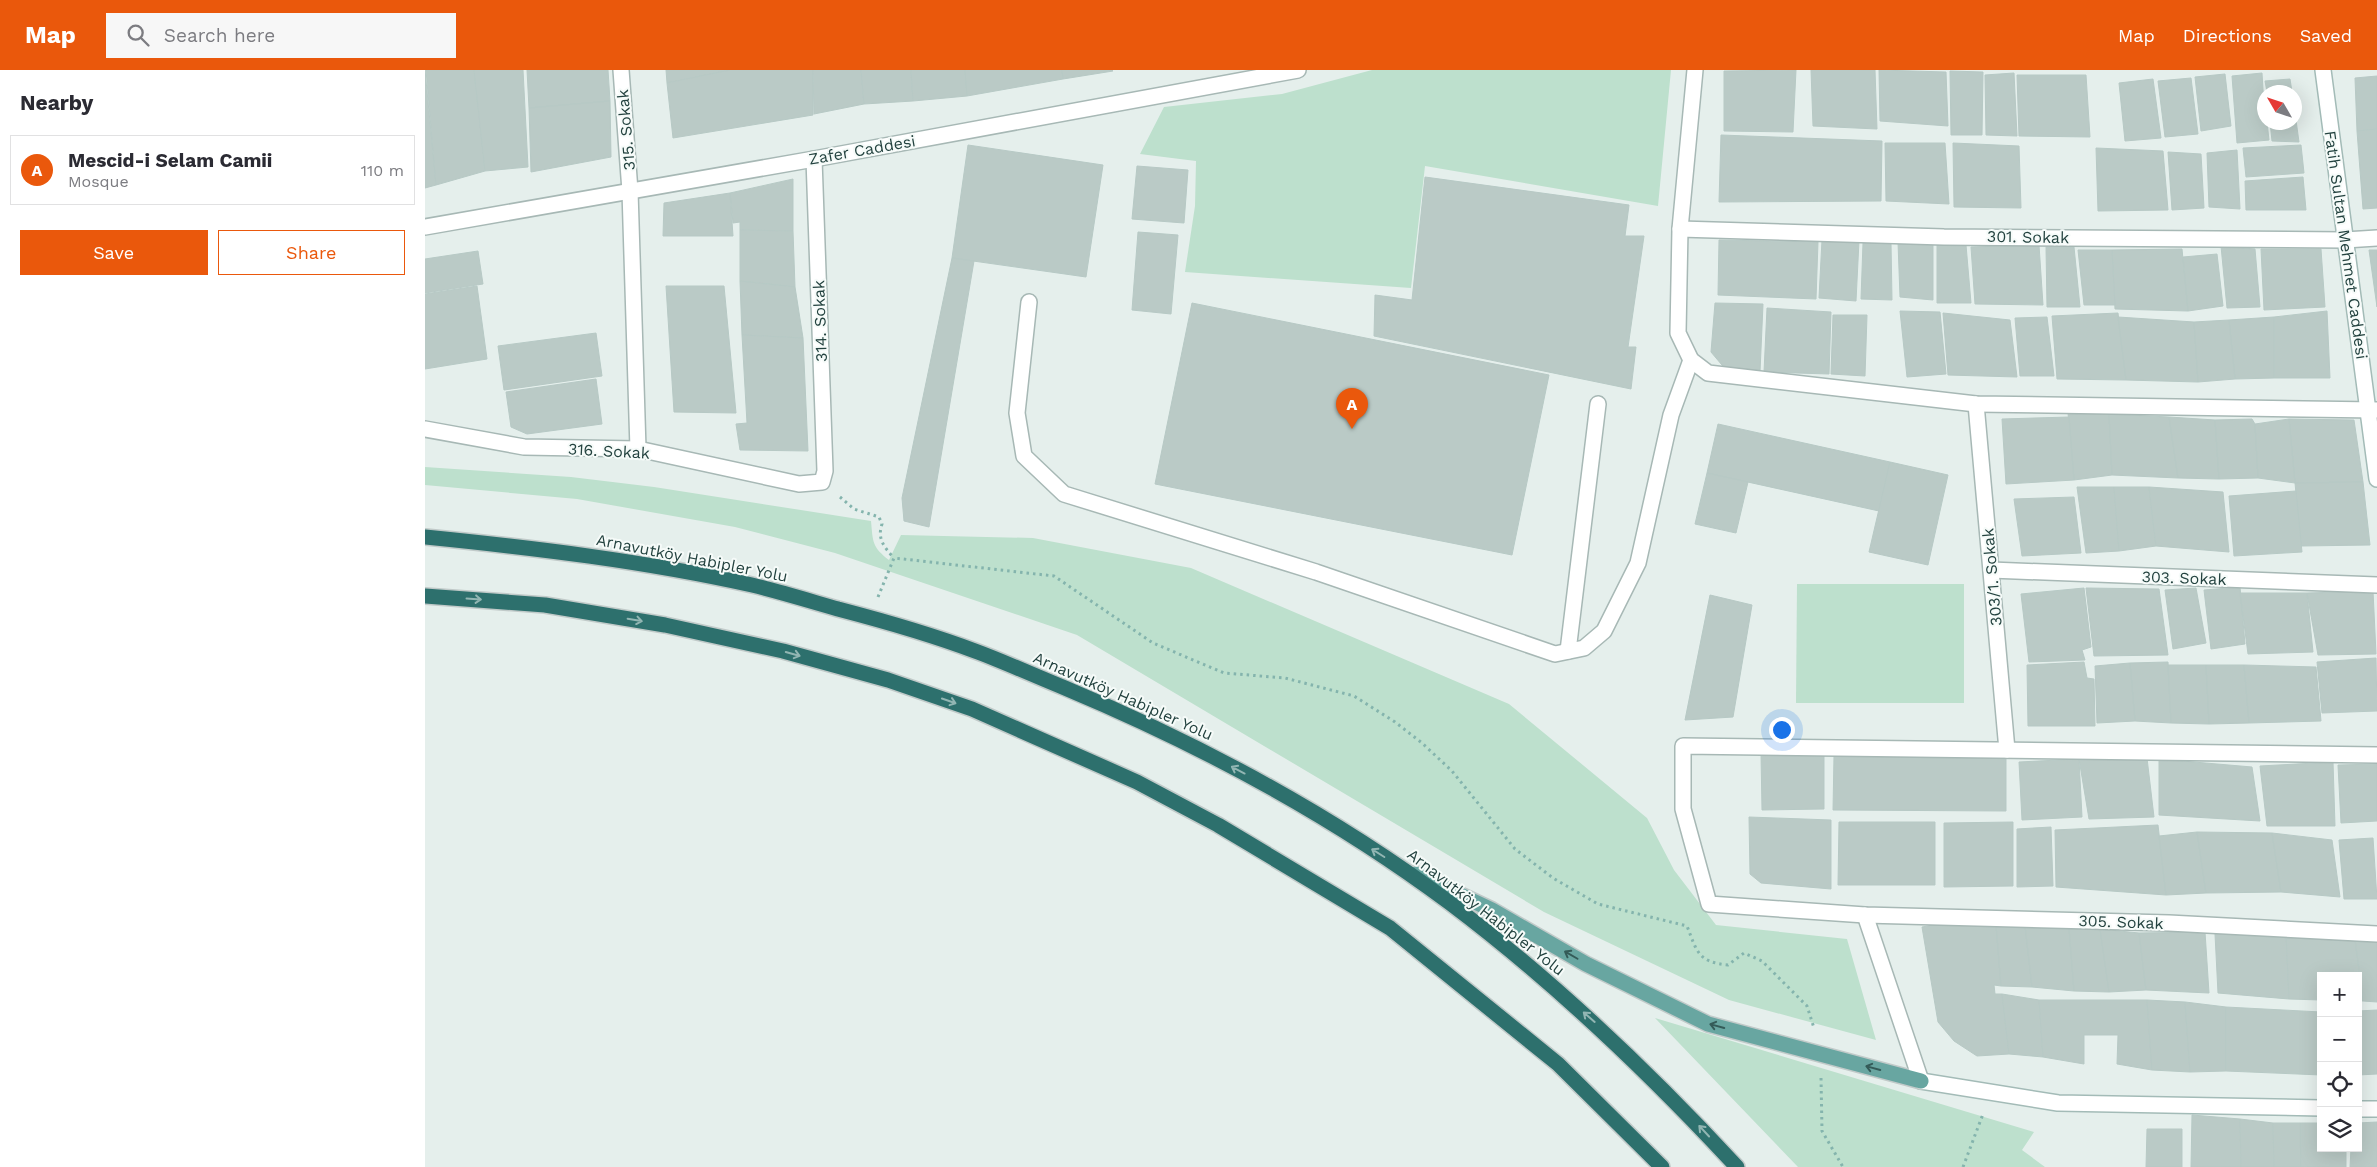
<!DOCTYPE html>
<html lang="en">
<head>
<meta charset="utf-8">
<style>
	body { margin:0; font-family:"Work Sans",sans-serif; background:#f7f7f7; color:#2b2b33 }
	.controls { position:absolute; right:15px; bottom:15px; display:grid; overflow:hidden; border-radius:0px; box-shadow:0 5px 20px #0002 }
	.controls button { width:45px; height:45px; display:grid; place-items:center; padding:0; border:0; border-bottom:1px solid #e1e1e2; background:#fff; color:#2b2b33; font:25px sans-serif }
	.compass { position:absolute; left:1832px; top:15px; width:45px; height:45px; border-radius:50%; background:#fff; box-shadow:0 5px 20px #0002; rotate:309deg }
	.you { position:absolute; left:1356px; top:659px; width:18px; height:18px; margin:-12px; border:4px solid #fff; border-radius:50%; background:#1a73e8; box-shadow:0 0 0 8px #1a73e833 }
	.badge { display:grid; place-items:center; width:32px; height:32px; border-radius:50%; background:#ea580c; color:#fff; font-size:16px; font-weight:700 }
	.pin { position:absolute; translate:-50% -41px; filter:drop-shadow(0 1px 2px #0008) }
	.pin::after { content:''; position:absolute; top:26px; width:18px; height:15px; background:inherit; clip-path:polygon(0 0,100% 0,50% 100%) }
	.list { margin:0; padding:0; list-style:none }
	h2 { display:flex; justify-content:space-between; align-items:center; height:65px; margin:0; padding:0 20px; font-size:21px }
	h2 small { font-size:16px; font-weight:400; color:#7c7c81 }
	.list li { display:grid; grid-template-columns:32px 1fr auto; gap:15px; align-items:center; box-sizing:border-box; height:70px; margin:0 10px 10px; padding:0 10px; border:1px solid #e1e1e2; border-radius:0px }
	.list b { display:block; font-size:19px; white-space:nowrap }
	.list p { margin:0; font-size:16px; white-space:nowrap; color:#7c7c81 }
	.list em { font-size:16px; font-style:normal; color:#7c7c81 }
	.actions { display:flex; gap:10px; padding:15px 20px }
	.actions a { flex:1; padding:11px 0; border:1px solid #ea580c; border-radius:0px; text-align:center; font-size:18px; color:#ea580c }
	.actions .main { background:#ea580c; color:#fff }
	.icon { flex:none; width:28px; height:28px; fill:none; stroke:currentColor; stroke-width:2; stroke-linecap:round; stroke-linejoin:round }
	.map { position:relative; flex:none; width:1952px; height:1097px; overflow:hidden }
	header { display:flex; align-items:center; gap:30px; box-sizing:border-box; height:70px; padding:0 25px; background:#ea580c; color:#fff }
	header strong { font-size:24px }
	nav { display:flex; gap:28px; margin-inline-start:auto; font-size:18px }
	.search { width:350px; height:45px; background:#f7f7f7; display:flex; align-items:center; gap:12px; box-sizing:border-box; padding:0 18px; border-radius:0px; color:#7c7c81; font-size:19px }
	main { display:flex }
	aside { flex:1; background:#fff }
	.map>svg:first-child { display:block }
	.green { fill:#bde0cd }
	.building { fill:#bacac6; stroke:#b7c9c5 }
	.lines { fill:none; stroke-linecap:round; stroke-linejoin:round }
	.lane-casing { stroke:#a7b8b5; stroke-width:18 }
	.street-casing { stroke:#a7b8b5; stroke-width:18 }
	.secondary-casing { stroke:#a3bbb7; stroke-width:18 }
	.primary-casing { stroke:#c1cac9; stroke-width:18 }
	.highway-casing { stroke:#c1cac9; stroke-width:18 }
	.path { stroke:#84b4ad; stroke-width:3; stroke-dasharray:2.5 4; stroke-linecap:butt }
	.lane { stroke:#fff; stroke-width:15 }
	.street { stroke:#fff; stroke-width:15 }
	.secondary { stroke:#fff; stroke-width:15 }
	.primary { stroke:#68a6a1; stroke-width:15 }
	.highway { stroke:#2d706d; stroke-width:15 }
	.oneway { stroke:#92b6b3 }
	.oneway2 { stroke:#345b58 }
	.labels { text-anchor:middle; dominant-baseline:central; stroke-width:4; stroke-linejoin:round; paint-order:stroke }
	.street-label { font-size:16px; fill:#23423f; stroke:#f6fbf9 }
</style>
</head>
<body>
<header>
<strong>Map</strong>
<div class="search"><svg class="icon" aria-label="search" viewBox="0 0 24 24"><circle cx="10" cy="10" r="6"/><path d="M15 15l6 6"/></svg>Search here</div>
<nav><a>Map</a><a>Directions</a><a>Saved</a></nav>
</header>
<main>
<aside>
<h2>Nearby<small></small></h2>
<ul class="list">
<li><span class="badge">A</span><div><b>Mescid-i Selam Camii</b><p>Mosque</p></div><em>110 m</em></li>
</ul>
<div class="actions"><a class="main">Save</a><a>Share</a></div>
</aside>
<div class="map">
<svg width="1952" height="1097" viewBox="0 0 1952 1097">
	<rect width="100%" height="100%" fill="#e5efec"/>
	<g class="green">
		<path d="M947,0H1246L1233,136L1000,96L986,218L760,202L770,136L771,91L715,84L739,37L857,24Z"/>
		<path d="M0,397L146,407L229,417L446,451C448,472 447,477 464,490L476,465L608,468L766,498L1084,634L1222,748L1249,800L1291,855L1422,869L1451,970L1304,930L1119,842L652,565L410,483L310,457L152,429L0,415Z"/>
		<path d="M1372,514H1539V633H1371Z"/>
		<path d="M1230,948L1609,1062L1597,1080L1620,1097H1373Z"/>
	</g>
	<g class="building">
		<path d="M0,0L11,115L0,118Z"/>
		<path d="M1,0H49L60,101L11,115Z"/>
		<path d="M49,0H98L103,97L60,101Z"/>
		<path d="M102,0H183L185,31L104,38Z"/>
		<path d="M241,0H305L242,13Z"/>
		<path d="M305,0H388V45L248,68L242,13Z"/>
		<path d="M388,0H436L439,34L389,44Z"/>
		<path d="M436,0H486L488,31L439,34Z"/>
		<path d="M486,0H540L542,26L488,31Z"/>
		<path d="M540,0H637L638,9L542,26Z"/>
		<path d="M637,0H687L688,1L638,9Z"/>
		<path d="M1371,0L1368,62L1299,61V1Z"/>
		<path d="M1386,0H1450L1452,59L1388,56Z"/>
		<path d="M1454,0L1521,2L1523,56L1455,51Z"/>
		<path d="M1525,1L1558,2L1557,65H1526Z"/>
		<path d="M1589,3L1592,66L1561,65L1560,5Z"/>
		<path d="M1837,3L1840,52H1842L1844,70L1812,73L1807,6Z"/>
		<path d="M1800,4L1806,56L1776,61L1770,7Z"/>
		<path d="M1592,5H1661L1665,67L1594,66Z"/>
		<path d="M1952,6V59L1932,61L1930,8Z"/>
		<path d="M1766,8L1773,64L1740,67L1733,11Z"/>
		<path d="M1728,9L1736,68L1700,71L1694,13Z"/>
		<path d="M1865,9L1867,22H1842L1840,11Z"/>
		<path d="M185,31L186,87L106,102L104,38Z"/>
		<path d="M1870,43L1874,72L1847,71L1845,52H1870Z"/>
		<path d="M1952,59V138L1938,139L1932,61Z"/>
		<path d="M1296,65L1457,71L1456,131L1294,132Z"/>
		<path d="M1460,73H1520L1524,134L1461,131Z"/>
		<path d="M1528,73L1594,76L1596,138L1529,137Z"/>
		<path d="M543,75L678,95L661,207L527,188Z"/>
		<path d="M1876,75L1879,103L1821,107L1818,78Z"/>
		<path d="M1671,78L1738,81L1743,140L1673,141Z"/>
		<path d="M1812,80L1815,139L1784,137L1782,83Z"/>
		<path d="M1743,82L1776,84L1779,138L1747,140Z"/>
		<path d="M712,96L763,100L759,153L707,149Z"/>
		<path d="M1000,107L1204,135L1200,166H1219L1203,277H1211L1206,319L949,266L950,225L987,230Z"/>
		<path d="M1878,107L1881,140H1821L1820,111Z"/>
		<path d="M368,109V161L315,160V152L308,153L305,123Z"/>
		<path d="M305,123L308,166H238L239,133Z"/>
		<path d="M315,160L368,161L370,217L315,211Z"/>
		<path d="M713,162L753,165L746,244L707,240Z"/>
		<path d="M1294,170L1393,172L1391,229L1293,225Z"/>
		<path d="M1397,170L1434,171L1431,231L1394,228Z"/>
		<path d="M1473,172L1508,173V230L1475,227Z"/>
		<path d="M1438,173H1466L1467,230L1436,229Z"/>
		<path d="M1512,174L1541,175L1546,233H1512Z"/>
		<path d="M1614,175L1618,235L1550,234L1546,177Z"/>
		<path d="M1796,176L1830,179L1835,237L1802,238Z"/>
		<path d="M1621,177H1649L1655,237H1622Z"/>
		<path d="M1757,179L1763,241L1690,239L1687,180Z"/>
		<path d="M1836,179H1896L1900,237L1839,240Z"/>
		<path d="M1653,180H1687L1690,235H1659Z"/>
		<path d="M1944,180H1952V237Z"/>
		<path d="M53,181L58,214L0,223V189Z"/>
		<path d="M1792,184L1798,236L1763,241L1758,187Z"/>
		<path d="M527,188L549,191L504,457L479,451L477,428Z"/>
		<path d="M315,211L370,217L378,268L317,265Z"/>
		<path d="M52,216L62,289L0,299V224Z"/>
		<path d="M241,216H299L311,343L249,342Z"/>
		<path d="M767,233L1124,305L1087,485L730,414Z"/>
		<path d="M1290,233L1338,234L1335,302L1302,301L1286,282Z"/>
		<path d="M1342,238L1406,242L1404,304L1339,302Z"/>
		<path d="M1475,241L1515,242L1521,304L1482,307Z"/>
		<path d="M1902,241L1905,308H1849V247Z"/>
		<path d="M1518,243L1585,250L1592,307L1523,305Z"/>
		<path d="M1693,243L1701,310L1632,309L1627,246Z"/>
		<path d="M1408,245H1442L1440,306L1406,304Z"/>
		<path d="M1622,247L1629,306H1595L1590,248Z"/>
		<path d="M1693,247L1769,252L1773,312L1701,310Z"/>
		<path d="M1849,247V308L1810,309L1804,250Z"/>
		<path d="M1804,250L1810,309L1773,312L1769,252Z"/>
		<path d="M171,263L177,306L79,320L73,276Z"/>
		<path d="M317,265L378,268L383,381L315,380L311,354L322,353Z"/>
		<path d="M171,309L177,354L102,364L86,357L81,322Z"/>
		<path d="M1643,343L1684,344L1687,405L1649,410Z"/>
		<path d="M1684,344L1744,347L1753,408L1687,405Z"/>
		<path d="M1644,347L1649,410L1581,414L1577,349Z"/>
		<path d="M1744,347L1790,350L1794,409L1753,408Z"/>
		<path d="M1827,349L1830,354L1833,408L1794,409L1790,350Z"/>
		<path d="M1864,349L1929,350L1938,412L1870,413Z"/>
		<path d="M1864,349L1870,413L1833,408L1830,354Z"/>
		<path d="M1293,354L1465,392L1454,441L1282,403Z"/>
		<path d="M1465,392L1523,405L1503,495L1444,482Z"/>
		<path d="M1282,403L1323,412L1311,463L1270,454Z"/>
		<path d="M1938,412L1945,475L1876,476L1870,413Z"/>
		<path d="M1652,417H1689L1694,481L1661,483Z"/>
		<path d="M1689,417H1724L1731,476L1694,481Z"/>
		<path d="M1724,417L1798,422L1804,482L1731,476Z"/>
		<path d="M1871,421L1877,482L1809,486L1804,426Z"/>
		<path d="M1649,427L1656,483L1597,486L1589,429Z"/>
		<path d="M1815,517L1820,574L1786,579L1779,520Z"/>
		<path d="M1659,518L1666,577L1657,580L1660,590L1604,592L1596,524Z"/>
		<path d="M1661,518L1734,519L1743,585L1669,586Z"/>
		<path d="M1771,518L1781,573L1748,579L1740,520Z"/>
		<path d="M1948,521L1951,584L1893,585L1882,523Z"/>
		<path d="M1815,523H1882L1888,582L1823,584Z"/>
		<path d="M1285,525L1327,535L1308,647L1260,650Z"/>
		<path d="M1951,588L1952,641L1897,643L1892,592Z"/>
		<path d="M1659,592L1662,608L1669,609L1670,656H1603L1602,595Z"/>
		<path d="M1743,592L1746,653L1710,651L1705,593Z"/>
		<path d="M1705,593L1710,651L1672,653L1670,596Z"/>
		<path d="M1743,595H1781L1784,654L1746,653Z"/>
		<path d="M1781,595H1819L1824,653L1784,654Z"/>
		<path d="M1819,595L1891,597L1896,651L1824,653Z"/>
		<path d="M1399,682V739L1337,740L1336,683Z"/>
		<path d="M1409,686L1581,688V741L1408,740Z"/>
		<path d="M1722,688L1729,747L1664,749L1654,689Z"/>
		<path d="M1654,689L1657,747L1597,750L1594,692Z"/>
		<path d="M1734,689L1827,697L1835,751L1734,745Z"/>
		<path d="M1908,692L1910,756H1842L1835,696Z"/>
		<path d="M1952,694V751L1916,753L1913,695Z"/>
		<path d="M1324,747L1406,750V819L1336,813L1325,804Z"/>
		<path d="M1414,752H1510V815H1413Z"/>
		<path d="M1588,752V816L1519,817V753Z"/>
		<path d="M1733,755L1741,825L1631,817L1630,760Z"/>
		<path d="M1626,757L1628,816L1592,817V759Z"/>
		<path d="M1772,762L1781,823L1741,825L1734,766Z"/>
		<path d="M1772,762L1847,763L1856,822L1781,823Z"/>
		<path d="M1847,763L1907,770L1915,827L1856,822Z"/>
		<path d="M1948,768L1952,829H1919L1914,770Z"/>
		<path d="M1514,854L1571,855L1576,916L1569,915L1570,924H1577L1584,984L1552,986L1529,971L1513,952L1497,857Z"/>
		<path d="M1571,855L1600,856L1607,917L1576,916Z"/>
		<path d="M1600,856L1644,858L1649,921L1607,917Z"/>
		<path d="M1644,858L1675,859L1684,922L1649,921Z"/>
		<path d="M1675,859L1714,863L1721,920L1684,922Z"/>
		<path d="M1780,862L1784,923L1721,920L1714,863Z"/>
		<path d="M1790,864H1861L1864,929L1793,923Z"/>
		<path d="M1861,864L1930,869L1938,931H1933V906H1896V930L1864,929Z"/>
		<path d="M1930,869L1952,871V932L1938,931Z"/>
		<path d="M1577,924L1614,930L1618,987L1584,984Z"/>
		<path d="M1614,930H1722L1727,1000L1692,994L1693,965H1659V994L1618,987Z"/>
		<path d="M1722,930L1760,932L1765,1002L1727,1000Z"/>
		<path d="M1760,932L1801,937V1001L1765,1002Z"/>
		<path d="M1801,937L1896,942V1005L1801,1001Z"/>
		<path d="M1952,940V1004L1933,1005V941Z"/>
		<path d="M1767,1045L1815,1049L1816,1097H1766Z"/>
		<path d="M1815,1049L1848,1053L1849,1097H1816Z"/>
		<path d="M1952,1052V1097H1925L1926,1078H1933V1053Z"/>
		<path d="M1848,1053H1876V1097H1849Z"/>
		<path d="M1876,1053H1896V1078H1921V1097H1876Z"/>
		<path d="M1722,1059H1757V1097H1721Z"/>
	</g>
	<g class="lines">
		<g class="lane-casing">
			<g id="lane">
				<path d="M604,232L592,343L599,386L639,424L891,502L1130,584L1159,578L1179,561L1213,493L1246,345L1266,290"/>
				<path d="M1143,581L1173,334"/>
			</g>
		</g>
		<g class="street-casing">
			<g id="street">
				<path d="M196,0L205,121L213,379"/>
				<path d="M1270,0L1255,159L1253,263L1266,290L1283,303L1551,334L1952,340"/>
				<path d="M0,157L389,89L873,0"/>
				<path d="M1255,159L1519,167L1920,170L1952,168"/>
				<path d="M1551,334L1582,680"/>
				<path d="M0,359L99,377L213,379L374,414L397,412L400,401L389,89"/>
				<path d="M1566,500L1952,515"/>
				<path d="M1952,685L1258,676V739L1284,834L1440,845L1744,853L1952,864"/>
				<path d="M1440,845L1496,1011"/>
			</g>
		</g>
		<g class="secondary-casing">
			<g id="secondary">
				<path d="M1898,0L1952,409"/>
				<path d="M1496,1011L1633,1033L1896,1038"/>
				<path d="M1933,1039H1952"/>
			</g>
		</g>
		<g class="primary-casing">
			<path id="primary" d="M991,804L1067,840L1161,894L1283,954L1496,1011"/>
		</g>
		<g class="highway-casing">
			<g id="highway">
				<path d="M0,467C110,478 219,491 327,515C356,522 385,531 413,539C459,551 505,564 550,581C580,592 610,606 640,618C776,675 907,745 1025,833C1130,912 1223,1001 1312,1097"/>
				<path d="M0,526L120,535L240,555L358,581L463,610L547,639L712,712L793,755L965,858L1133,994L1237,1097"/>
			</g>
		</g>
		<g class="path">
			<path d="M415,427L429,439L454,447L457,454C452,469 459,477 469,488"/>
			<path d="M453,527L469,488L629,506L728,573L799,603L860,608L929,626L970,652L997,673L1027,701L1090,779L1128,808L1173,834L1262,856C1272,882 1273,892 1303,895L1319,883L1337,891L1382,936L1389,958"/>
			<path d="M1396,1008L1397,1061L1418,1097"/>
			<path d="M1538,1097L1558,1044"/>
		</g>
		<use href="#lane" class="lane"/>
		<use href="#street" class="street"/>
		<use href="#secondary" class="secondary"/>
		<use href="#primary" class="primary"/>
		<use href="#highway" class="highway"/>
	</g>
	<defs><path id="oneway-shaft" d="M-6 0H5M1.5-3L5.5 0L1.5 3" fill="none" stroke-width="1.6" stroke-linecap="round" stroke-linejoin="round" transform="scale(1.25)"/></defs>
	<g class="oneway">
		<use href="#oneway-shaft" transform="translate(49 529) rotate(4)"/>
		<use href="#oneway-shaft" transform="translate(210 550) rotate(10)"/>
		<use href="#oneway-shaft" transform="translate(368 584) rotate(16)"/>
		<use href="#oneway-shaft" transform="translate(524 631) rotate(19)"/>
		<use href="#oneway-shaft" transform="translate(813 700) rotate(-152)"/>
		<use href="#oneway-shaft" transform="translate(953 783) rotate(-148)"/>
		<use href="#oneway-shaft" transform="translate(1164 947) rotate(-139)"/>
		<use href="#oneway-shaft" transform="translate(1279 1061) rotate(-133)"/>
	</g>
	<g class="oneway2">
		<use href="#oneway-shaft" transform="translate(1146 885) rotate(-150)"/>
		<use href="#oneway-shaft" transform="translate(1292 956) rotate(-165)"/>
		<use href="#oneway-shaft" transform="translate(1448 998) rotate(-165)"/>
	</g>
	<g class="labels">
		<g class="street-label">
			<text transform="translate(201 60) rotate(-95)">315. Sokak</text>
			<text transform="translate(437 80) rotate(-10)">Zafer Caddesi</text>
			<text transform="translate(1603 167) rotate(1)">301. Sokak</text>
			<text transform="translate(1921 175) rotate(82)">Fatih Sultan Mehmet Caddesi</text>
			<text transform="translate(395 251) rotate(-92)">314. Sokak</text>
			<text transform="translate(184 381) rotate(3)">316. Sokak</text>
			<text transform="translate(267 488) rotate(11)">Arnavutköy Habipler Yolu</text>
			<text transform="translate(1567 507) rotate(-95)">303/1. Sokak</text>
			<text transform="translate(1759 508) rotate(2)">303. Sokak</text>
			<text transform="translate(698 626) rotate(24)">Arnavutköy Habipler Yolu</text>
			<text transform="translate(1061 842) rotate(38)">Arnavutköy Habipler Yolu</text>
			<text transform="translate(1696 852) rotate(2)">305. Sokak</text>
		</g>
	</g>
</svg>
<div class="controls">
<button>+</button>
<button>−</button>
<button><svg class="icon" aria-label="locate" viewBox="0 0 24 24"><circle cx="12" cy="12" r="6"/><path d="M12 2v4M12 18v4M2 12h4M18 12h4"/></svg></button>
<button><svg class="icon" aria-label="layers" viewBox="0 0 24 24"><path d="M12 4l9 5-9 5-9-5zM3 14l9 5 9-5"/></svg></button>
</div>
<svg class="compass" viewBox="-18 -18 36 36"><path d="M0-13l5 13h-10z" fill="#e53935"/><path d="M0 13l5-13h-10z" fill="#7c7c81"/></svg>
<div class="you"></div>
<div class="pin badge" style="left:927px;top:359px">A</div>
</div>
</main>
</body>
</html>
